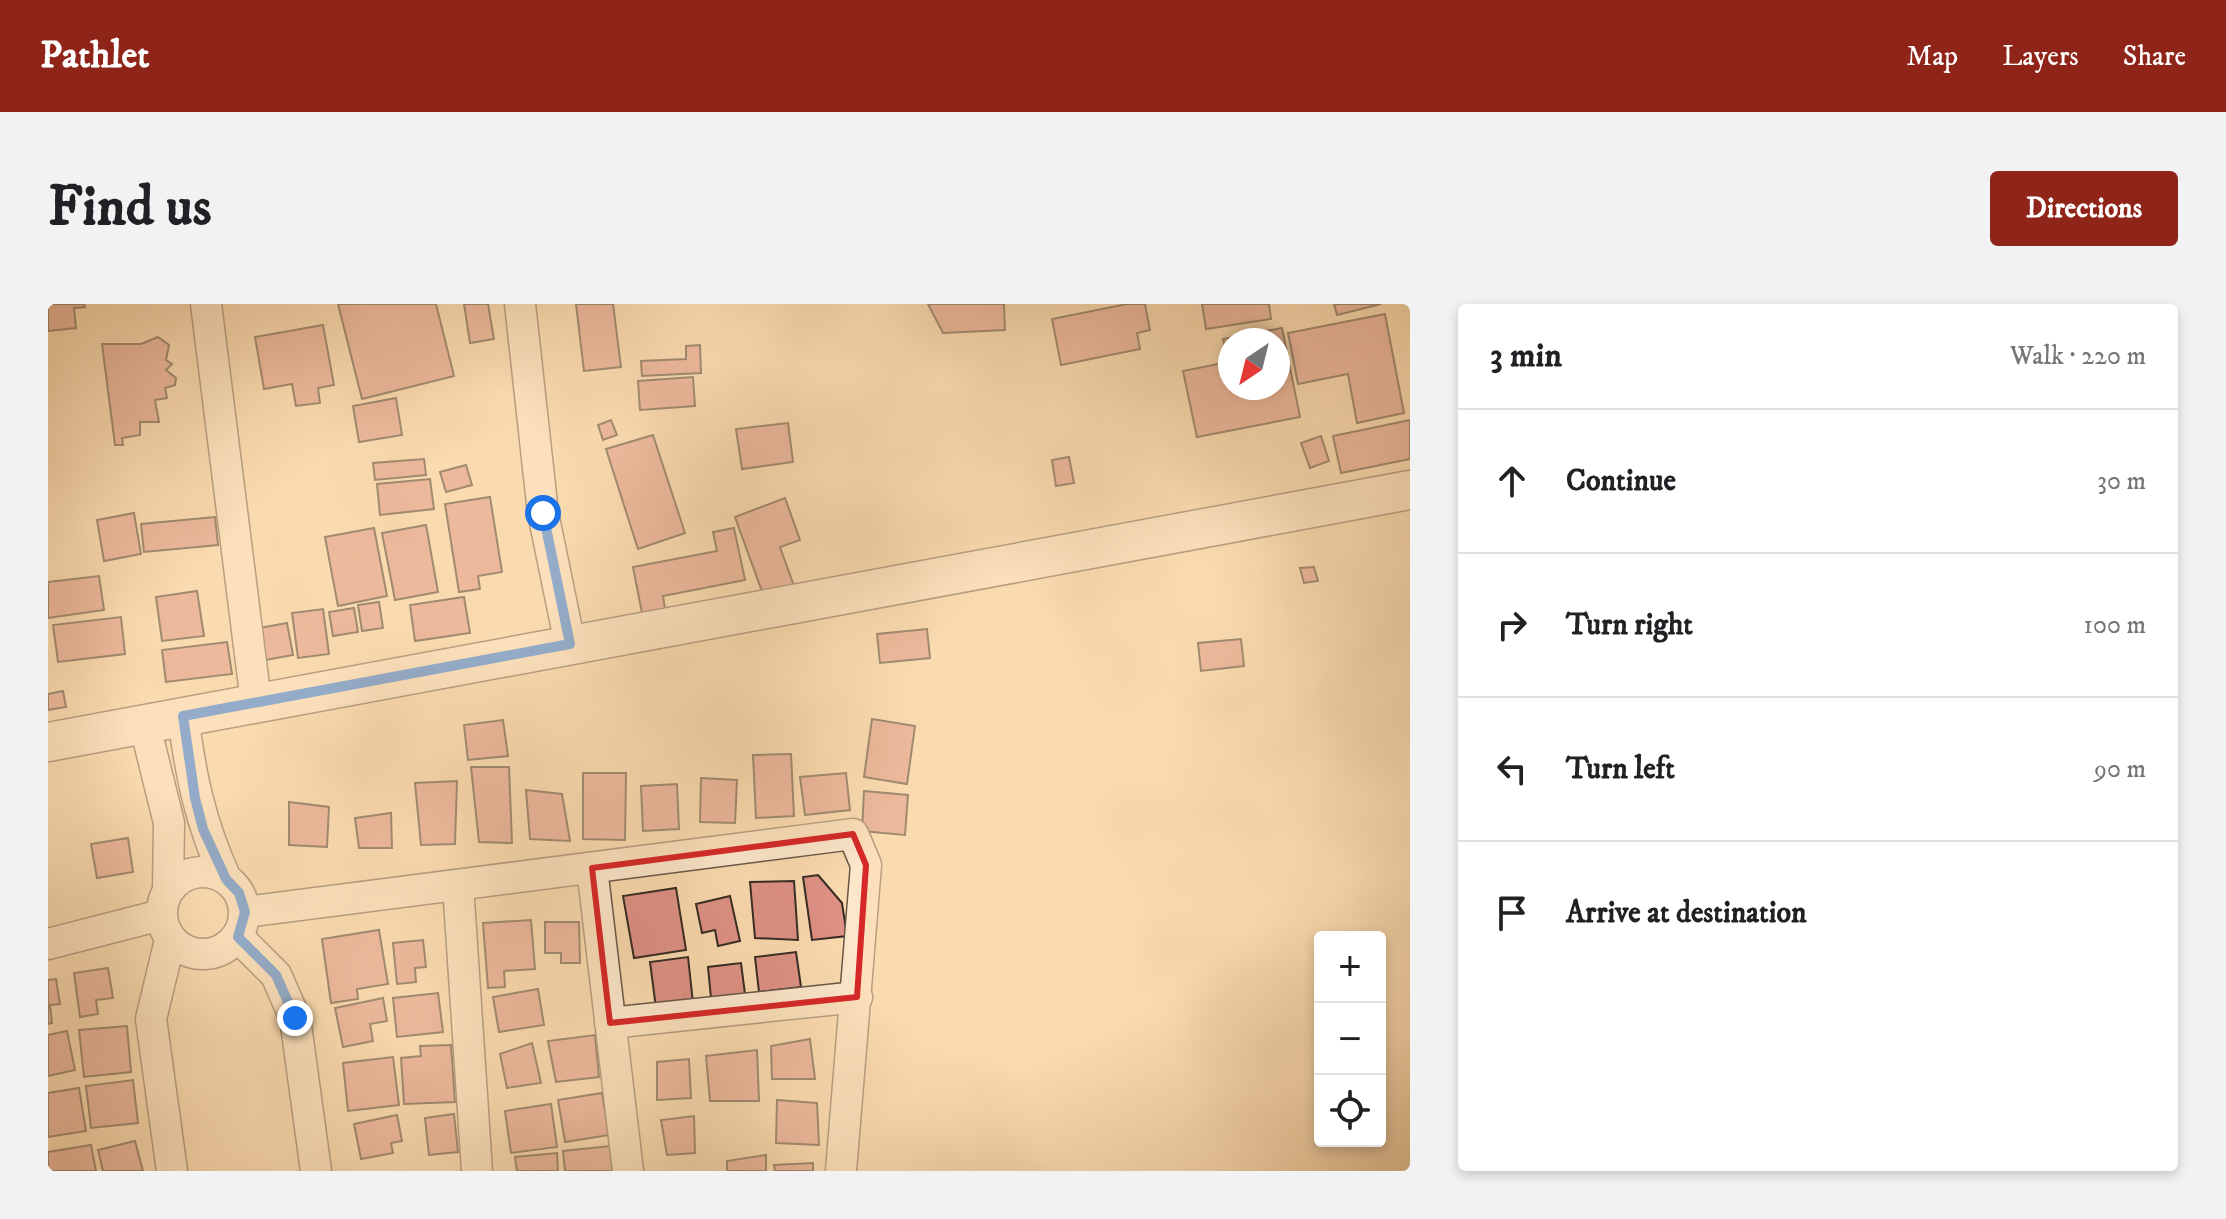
<!DOCTYPE html>
<html lang="en">
<head>
<meta charset="utf-8">
<style>
	body { margin:0; font-family:"IM FELL DW Pica",serif; background:#f2f2f2; color:#202124 }
	.controls { position:absolute; right:24px; bottom:24px; display:grid; overflow:hidden; border-radius:8px; box-shadow:0 4px 12px #0003 }
	.controls button { width:72px; height:72px; display:grid; place-items:center; padding:0; border:0; border-bottom:2px solid #e0e0e0; background:#fff; color:#202124; font:40px sans-serif }
	.compass { position:absolute; left:1170px; top:24px; width:72px; height:72px; border-radius:50%; background:#fff; box-shadow:0 4px 12px #0003; rotate:215deg }
	.stop { position:absolute; width:24px; height:24px; margin:-18px; border:6px solid #1a73e8; border-radius:50%; background:#fff }
	.stop.end { background:#1a73e8; border-color:#fff; box-shadow:0 2px 8px #0008 }
	.list { margin:0; padding:0; list-style:none }
	h2 { display:flex; justify-content:space-between; align-items:center; height:104px; margin:0; padding:0 32px; font-size:34px }
	h2 small { font-size:26px; font-weight:400; color:#757577 }
	.list li { display:grid; grid-template-columns:52px 1fr auto; gap:24px; align-items:center; box-sizing:border-box; height:144px; padding:0 32px; border-top:2px solid #e0e0e0 }
	.list b { display:block; font-size:30px; white-space:nowrap }
	.list em { font-size:26px; font-style:normal; color:#757577 }
	.icon { flex:none; width:44px; height:44px; fill:none; stroke:currentColor; stroke-width:2; stroke-linecap:round; stroke-linejoin:round }
	.map { position:relative; flex:none; width:1362px; height:867px; overflow:hidden; border-radius:8px }
	header { display:flex; align-items:center; gap:48px; box-sizing:border-box; height:112px; padding:0 40px; background:#8f2418; color:#fff }
	header strong { font-size:38px }
	nav { display:flex; gap:44px; margin-inline-start:auto; font-size:28px }
	.intro { display:flex; align-items:center; justify-content:space-between; box-sizing:border-box; height:192px; padding:0 48px }
	h1 { margin:0; font-size:56px }
	.button { padding:20px 36px; border-radius:8px; background:#8f2418; color:#fff; font-size:28px; font-weight:700 }
	main { display:flex; gap:48px; padding:0 48px }
	aside { flex:1; background:#fff; border-radius:8px; box-shadow:0 4px 12px #0003 }
	.map>svg:first-child { display:block }
	.building { fill:#de9185; stroke:#372b24; stroke-width:2; fill-rule:evenodd }
	.lines { fill:none; stroke-linecap:round; stroke-linejoin:round }
	.minor-casing { stroke:#685747; stroke-width:33 }
	.tertiary-casing { stroke:#685747; stroke-width:41 }
	.minor { stroke:#fce7cb; stroke-width:30 }
	.tertiary { stroke:#fce7cb; stroke-width:38 }
	.route { stroke:#1a73e8; stroke-width:10 }
	.marked { fill:none; stroke:#d62828; stroke-width:6; stroke-linejoin:round }
</style>
</head>
<body>
<header>
<strong>Pathlet</strong>
<nav><a>Map</a><a>Layers</a><a>Share</a></nav>
</header>
<div class="intro"><h1>Find us</h1><a class="button">Directions</a></div>
<main>
<div class="map">
<svg width="1362" height="867" viewBox="0 0 1362 867">
	<rect width="100%" height="100%" fill="#fadaaf"/>
	<filter id="stains"><feTurbulence type="fractalNoise" baseFrequency=".0025" numOctaves="4"/><feColorMatrix values="0 0 0 0 .2 0 0 0 0 .09 0 0 0 0 .02 0 0 0 .5 -.17"/></filter>
	<radialGradient id="worn" r=".72"><stop offset=".6" stop-color="#630" stop-opacity="0"/><stop offset="1" stop-color="#630" stop-opacity=".3"/></radialGradient>
	<g class="building">
		<path d="M0,0H36L37,3L26,4L28,24L0,27Z"/>
		<path d="M290,0H388L406,72L314,95Z"/>
		<path d="M416,0H440L446,35L422,39Z"/>
		<path d="M528,0H565L573,63L536,67Z"/>
		<path d="M880,0H956L957,26L895,29Z"/>
		<path d="M1079,0H1097L1102,26L1089,29L1092,45L1013,61L1004,15Z"/>
		<path d="M1154,0H1221L1223,15L1158,25Z"/>
		<path d="M1286,0H1333L1289,11Z"/>
		<path d="M1337,10L1356,109L1309,119L1300,70L1250,80L1240,29Z"/>
		<path d="M275,21L286,81L270,84L272,99L248,102L244,80L216,85L207,33Z"/>
		<path d="M1234,24L1252,113L1149,133L1135,67L1180,58L1175,35ZM1182,36H1230V84H1182Z"/>
		<path d="M110,33L121,41L118,56L124,60L118,66L128,74L127,81L117,84L119,94L107,96L111,118H92V131L74,134L75,141H67L54,40H93Z"/>
		<path d="M652,41L653,69L594,72L593,57L638,55V42Z"/>
		<path d="M645,73L647,102L592,106L590,77Z"/>
		<path d="M348,94L354,131L311,138L305,102Z"/>
		<path d="M563,116L569,131L555,136L550,121Z"/>
		<path d="M1362,116V155L1293,169L1285,132Z"/>
		<path d="M740,119L745,158L694,165L688,125Z"/>
		<path d="M605,131L637,229L590,245L558,145Z"/>
		<path d="M1273,132L1281,157L1262,164L1253,139Z"/>
		<path d="M1021,153L1026,179L1008,182L1004,156Z"/>
		<path d="M376,155L378,171L327,176L325,159Z"/>
		<path d="M418,161L424,181L398,188L392,168Z"/>
		<path d="M382,175L386,205L332,211L329,180Z"/>
		<path d="M442,193L454,268L430,272L432,285L411,288L397,200Z"/>
		<path d="M737,194L752,236L732,243L746,282L716,293L687,213Z"/>
		<path d="M86,209L93,250L56,257L49,216Z"/>
		<path d="M167,213L170,241L96,248L93,220Z"/>
		<path d="M378,221L390,288L347,296L334,229Z"/>
		<path d="M326,224L339,292L290,302L277,233Z"/>
		<path d="M686,224L697,276L615,292L617,305L594,309L585,263L669,247L665,228Z"/>
		<path d="M1266,263L1270,277L1256,279L1252,264Z"/>
		<path d="M51,272L56,306L0,314V278Z"/>
		<path d="M149,287L156,332L114,337L108,293Z"/>
		<path d="M416,293L422,329L367,337L362,301Z"/>
		<path d="M331,298L335,324L314,327L310,301Z"/>
		<path d="M306,304L310,328L285,332L281,308Z"/>
		<path d="M275,305L281,350L250,354L244,309Z"/>
		<path d="M73,313L77,350L10,358L5,321Z"/>
		<path d="M239,319L245,351L212,357L206,325Z"/>
		<path d="M879,325L882,354L832,359L829,330Z"/>
		<path d="M1193,335L1196,362L1153,367L1150,339Z"/>
		<path d="M179,338L184,370L118,378L114,346Z"/>
		<path d="M15,387L18,403L0,406V390Z"/>
		<path d="M824,415L867,422L859,480L816,473Z"/>
		<path d="M455,416L460,452L420,456L416,421Z"/>
		<path d="M743,450L746,512L708,514L705,451Z"/>
		<path d="M423,463H461L464,539L431,538Z"/>
		<path d="M535,469H578L577,536L535,535Z"/>
		<path d="M798,469L802,506L757,511L752,473Z"/>
		<path d="M653,474L689,476L687,519L652,518Z"/>
		<path d="M409,477L407,540L373,541L367,479Z"/>
		<path d="M629,480L631,525L595,527L593,482Z"/>
		<path d="M478,486L514,490L522,537L482,535Z"/>
		<path d="M816,487L860,491L857,531L814,527Z"/>
		<path d="M241,498L281,503L279,543L241,541Z"/>
		<path d="M343,509L344,544H311L307,514Z"/>
		<path d="M80,534L85,568L49,574L43,540Z"/>
		<path d="M770,571L794,599L799,632L764,636L755,573Z"/>
		<path d="M746,577L750,636L707,634L702,578Z"/>
		<path d="M628,584L638,646L586,654L575,592Z"/>
		<path d="M682,592L692,637L670,642L667,626L654,629L648,600Z"/>
		<path d="M483,616L487,665L456,667L457,683L440,684L435,619Z"/>
		<path d="M497,618H531L532,659H513V649H497Z"/>
		<path d="M331,626L340,680L309,685L310,695L283,699L274,635Z"/>
		<path d="M375,636L378,663L367,664L368,678L349,680L345,639Z"/>
		<path d="M748,648L753,683L711,688L707,653Z"/>
		<path d="M640,653L645,699L608,704L602,658Z"/>
		<path d="M693,659L697,690L663,694L660,663Z"/>
		<path d="M60,664L65,694L48,696L50,710L32,713L26,669Z"/>
		<path d="M8,675L12,700L2,701L4,719L0,720V676Z"/>
		<path d="M490,685L496,721L451,728L445,693Z"/>
		<path d="M390,689L395,728L349,733L345,694Z"/>
		<path d="M335,694L339,717L322,720L325,737L295,743L287,704Z"/>
		<path d="M79,722L83,768L36,773L31,726Z"/>
		<path d="M19,727L27,766L0,772V731Z"/>
		<path d="M547,731L551,773L508,778L500,737Z"/>
		<path d="M762,735L767,775H724L723,742Z"/>
		<path d="M484,739L493,779L459,784L452,750Z"/>
		<path d="M403,741L407,798L356,800L353,754L373,752L372,742Z"/>
		<path d="M709,746L711,797H662L658,752Z"/>
		<path d="M345,753L351,801L300,807L295,759Z"/>
		<path d="M641,755L643,794L609,796V758Z"/>
		<path d="M85,776L90,819L43,824L38,782Z"/>
		<path d="M31,784L38,827L0,833V789Z"/>
		<path d="M554,789L561,831L517,838L510,796Z"/>
		<path d="M729,796L769,799L771,841L728,839Z"/>
		<path d="M503,800L509,843L463,849L457,807Z"/>
		<path d="M406,810L410,848L381,851L377,814Z"/>
		<path d="M349,811L354,837L343,839L345,849L313,855L306,820Z"/>
		<path d="M646,812L647,849L619,851L613,816Z"/>
		<path d="M87,837L95,867H55L50,846Z"/>
		<path d="M43,841L48,867H0V848Z"/>
		<path d="M572,841L574,867H517L515,847Z"/>
		<path d="M509,849L510,867H469L467,853Z"/>
		<path d="M718,851V867H679V857Z"/>
		<path d="M765,859V867H727L726,861Z"/>
	</g>
	<g class="lines">
		<g class="minor-casing">
			<g id="minor">
				<path d="M158,0L208,398"/>
				<path d="M472,0L495,209L522,340"/>
				<path d="M135,412C143,473 152,518 178,575"/>
				<path d="M96,418L121,519L120,586"/>
				<path d="M544,564L580,867"/>
				<circle cx="155" cy="609" r="41"/>
				<path d="M410,581L429,867"/>
				<path d="M197,608L805,530L818,561L793,867"/>
				<path d="M190,633L228,671L247,714L268,867"/>
				<path d="M122,636L103,715L124,867"/>
				<path d="M0,640L113,611"/>
				<path d="M562,719L809,693"/>
			</g>
		</g>
		<g class="tertiary-casing">
			<path id="tertiary" d="M0,438L1362,186"/>
		</g>
		<use href="#minor" class="minor"/>
		<use href="#tertiary" class="tertiary"/>
	</g>
	<g class="lines">
		<path class="route" d="M247,714L228,671L190,633L197,608L191,589L178,575L155,525L147,494L135,412L522,340L495,209"/>
	</g>
	<path d="M0 0H1362V867H0ZM805,530L818,561L809,693L562,719L544,564Z" fill="#fadaaf" fill-opacity=".55" fill-rule="evenodd"/>
	<path class="marked" d="M805,530L818,561L809,693L562,719L544,564Z"/>
	<rect width="100%" height="100%" filter="url(#stains)"/>
	<rect width="100%" height="100%" fill="url(#worn)"/>
</svg>
<div class="controls">
<button>+</button>
<button>−</button>
<button><svg class="icon" aria-label="locate" viewBox="0 0 24 24"><circle cx="12" cy="12" r="6"/><path d="M12 2v4M12 18v4M2 12h4M18 12h4"/></svg></button>
</div>
<svg class="compass" viewBox="-18 -18 36 36"><path d="M0-13l5 13h-10z" fill="#e53935"/><path d="M0 13l5-13h-10z" fill="#757577"/></svg>
<div class="stop" style="left:495px;top:209px"></div>
<div class="stop end" style="left:247px;top:714px"></div>
</div>
<aside>
<h2>3 min<small>Walk · 220 m</small></h2>
<ul class="list">
<li><svg class="icon" aria-label="ahead" viewBox="0 0 24 24"><path d="M12 20V5M6 11l6-6 6 6"/></svg><div><b>Continue</b></div><em>30 m</em></li>
<li><svg class="icon" aria-label="right" viewBox="0 0 24 24"><path d="M7 20v-9h11M14 6l5 5-5 5"/></svg><div><b>Turn right</b></div><em>100 m</em></li>
<li><svg class="icon" aria-label="left" viewBox="0 0 24 24"><path d="M17 20v-9H6M10 6l-5 5 5 5"/></svg><div><b>Turn left</b></div><em>90 m</em></li>
<li><svg class="icon" aria-label="arrive" viewBox="0 0 24 24"><path d="M6 21V4h12l-3 4 3 4H6"/></svg><div><b>Arrive at destination</b></div></li>
</ul>
</aside>
</main>
</body>
</html>
